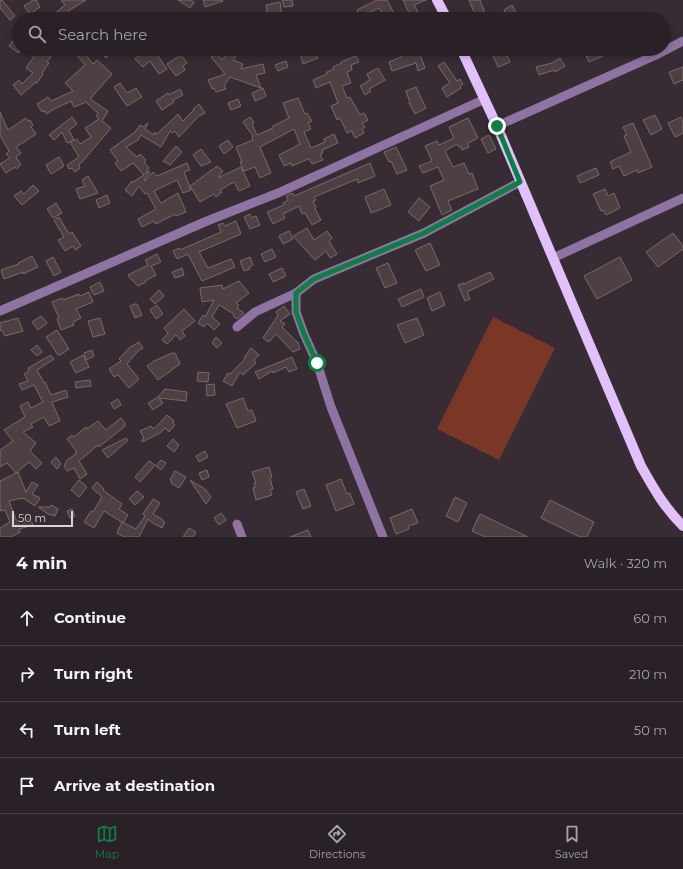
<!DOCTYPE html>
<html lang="en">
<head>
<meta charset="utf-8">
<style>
	body { margin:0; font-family:Montserrat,sans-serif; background:#31292f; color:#f1f3f6 }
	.scale { position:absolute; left:12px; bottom:10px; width:61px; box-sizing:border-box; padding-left:4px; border:2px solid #d9d2d7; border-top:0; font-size:11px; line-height:14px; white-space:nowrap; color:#d9d2d7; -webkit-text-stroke:3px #372c34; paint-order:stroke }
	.stop { position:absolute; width:12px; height:12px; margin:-9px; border:3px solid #0b8043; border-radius:50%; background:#fff }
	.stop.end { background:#0b8043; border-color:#fff; box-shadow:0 1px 4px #0008 }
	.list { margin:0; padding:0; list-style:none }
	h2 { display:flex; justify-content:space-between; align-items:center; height:52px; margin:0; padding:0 16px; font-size:17px }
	h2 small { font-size:13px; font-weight:400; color:#a5a3a7 }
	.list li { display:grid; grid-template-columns:26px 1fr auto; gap:12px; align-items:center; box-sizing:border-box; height:56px; padding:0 16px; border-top:1px solid #453e44 }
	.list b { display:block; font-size:15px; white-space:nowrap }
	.list em { font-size:13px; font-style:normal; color:#a5a3a7 }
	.icon { flex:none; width:22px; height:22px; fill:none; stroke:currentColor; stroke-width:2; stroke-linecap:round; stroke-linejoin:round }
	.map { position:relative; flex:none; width:683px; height:537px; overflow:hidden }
	.search { position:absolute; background:#292127; box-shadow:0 2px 6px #0003; left:12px; right:12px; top:12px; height:44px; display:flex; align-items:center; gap:10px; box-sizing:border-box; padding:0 14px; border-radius:22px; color:#a5a3a7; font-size:15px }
	.sheet { height:276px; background:#292127 }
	nav { display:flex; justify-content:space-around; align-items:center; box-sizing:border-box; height:56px; border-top:1px solid #453e44; background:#292127; font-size:11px; color:#a5a3a7 }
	nav a { display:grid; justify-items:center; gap:2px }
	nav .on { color:#0b8043 }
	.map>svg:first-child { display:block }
	.green { fill:#7b3725 }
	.building { fill:#4e4042; stroke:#79696b }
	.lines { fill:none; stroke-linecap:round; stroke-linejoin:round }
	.minor { stroke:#8f73a2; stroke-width:9 }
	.major { stroke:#e2c1fb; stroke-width:10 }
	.route { stroke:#0b8043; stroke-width:5 }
</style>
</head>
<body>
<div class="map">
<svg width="683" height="537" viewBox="0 0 683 537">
	<rect width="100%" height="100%" fill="#372c34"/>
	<path class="green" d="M493,317L555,348L499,460L437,429Z"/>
	<g class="building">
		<path d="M0,0H2L15,16L10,20L0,8Z"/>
		<path d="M33,0H36L40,7L30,14L24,6Z"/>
		<path d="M61,0H86L68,11L75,19H60L58,16L54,19L52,16L65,5Z"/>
		<path d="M178,0H190L194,2L190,8Z"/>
		<path d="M203,0H222L223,1L205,7Z"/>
		<path d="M282,0H292L293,6L284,7Z"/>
		<path d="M377,0H387L397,19H385L379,8L360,17L357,10Z"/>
		<path d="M403,0H426L414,5L422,19H412Z"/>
		<path d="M469,0H480L486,16L477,19Z"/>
		<path d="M280,2L282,15L268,17L266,5Z"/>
		<path d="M512,5L518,16L513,19H509L504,10Z"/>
		<path d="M19,33V53L9,46Z"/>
		<path d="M26,49H37L43,53L45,50L53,54L47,62L49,63L42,73L43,74L37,83L36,82L21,95L13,85L19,80L22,84L33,73L26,68L35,55Z"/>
		<path d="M72,49H81L93,64L97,60L112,74L90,99L108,111L102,121L111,128L82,162L79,164L80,168L75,172L72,168L69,169L67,165L79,157L70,142L77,139L80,144L91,137L85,128L99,119L96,116L98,113L86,102L74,107L71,101L52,110L47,114L45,111L42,112L37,104L48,97L51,101L73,91L65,83L85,65Z"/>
		<path d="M98,49H114L106,58Z"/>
		<path d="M146,49H153L167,69L159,74L150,61L143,67L135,59Z"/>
		<path d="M191,49H208L194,56Z"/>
		<path d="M232,49H241L233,60L243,64L241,69L263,64L265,73L256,75L261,88L230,77L224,86L226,89L216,92L214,88L212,89L208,80L225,74L211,57L216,53L222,60L228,51L230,53Z"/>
		<path d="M313,49H314L318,58L303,64L300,54Z"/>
		<path d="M398,49H418L425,68L418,71L416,63L392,71L389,62L401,57Z"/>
		<path d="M490,49H504L510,62L498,67Z"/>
		<path d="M588,49H602L605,55L589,62L584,51Z"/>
		<path d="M181,55L187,63L183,66L185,70L176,76L167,64Z"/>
		<path d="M356,56L359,62L351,65L352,70L347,72L351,83L342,86L347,98L350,97L360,115L364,113L368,120L362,123L365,127L362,129L364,133L355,138L352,131L347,133L340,118L337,120L331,106L338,103L330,82L316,88L313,80L327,74V72L334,69L333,67L342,63L341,62Z"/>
		<path d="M560,58L565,66L555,72L554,70L539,75L536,67L552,63Z"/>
		<path d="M286,61L288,67L278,71L275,65Z"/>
		<path d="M444,62L457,81L460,79L463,84L460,86L461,88L447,97L442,88L450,83L438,66Z"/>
		<path d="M683,67V80L674,84L669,72Z"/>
		<path d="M378,68L385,80L369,89L371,91L365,95L360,86L370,80L367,74Z"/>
		<path d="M120,83L127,93L136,88L142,97L127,106L114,87Z"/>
		<path d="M416,87L426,108L415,114L409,103H410L406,91Z"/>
		<path d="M263,88L266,96L255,101L252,93Z"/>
		<path d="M180,89L183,95L173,100L174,102L162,110L156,101L168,93L169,95Z"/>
		<path d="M298,98L305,114L307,113L312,121L308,123L311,129L304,132L311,148L325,142L324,139L334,134L338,143L322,150L323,153L320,154L323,160L312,164L309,159H308L292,166L291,163L284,166L279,155L300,144L294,129L260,147L271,173L260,178L255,167L244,171L240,162H242L236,147L253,140L252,137L253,136L243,122L250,117L254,122L252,124L257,135L273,128V126L289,118L283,103Z"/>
		<path d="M238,99L241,106L231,110L228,103Z"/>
		<path d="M199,104L205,113L199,116L179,137L175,131L172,133L170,131L161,147L141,135L138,140L126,147L137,157L140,154L146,160L144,162L149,168L145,174L149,171L150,172L144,180L145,181L153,172L157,176L187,163L190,170L184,172L191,190L183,193L177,180L154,191L161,203L178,193L186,212L176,216L175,214L156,224L154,221L142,227L138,219L156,209L147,193L145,194L139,186L132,196L125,190L132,181L133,182L144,175L133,163L121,171L115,163L118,161L110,150L135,132L140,125L143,127L148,123L145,129L154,135L155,132L157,134L178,114L183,121L194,110L193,109Z"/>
		<path d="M0,112L8,130L26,118L28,121L30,120L33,125L31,127L36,134L16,147L21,153L16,157L21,165L16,169L15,167L6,173L0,164L10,158L6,154L9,151L0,135Z"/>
		<path d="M655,115L662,129L651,135L643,120Z"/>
		<path d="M72,117L77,124L69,130L74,140L67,143L62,132L54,140L49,135Z"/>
		<path d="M681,117L683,122V133L675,137L668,123Z"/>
		<path d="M468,118L478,138L468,143L469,147L462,150L461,146L459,147L457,144L445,151L453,167L464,163L469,174L472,173L478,189L448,201L452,210L442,215L430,186L444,180L438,167L423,173L419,166L432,161L425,146L437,141L439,145L454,138L449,127Z"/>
		<path d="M633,123L652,167L638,173L637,170L624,176L619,166L613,169L610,162L631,152L624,136L627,135L623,127Z"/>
		<path d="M489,135L496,149L488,153L481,139Z"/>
		<path d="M228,140L233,147L224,154L219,146Z"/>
		<path d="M176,146L182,152L170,165L163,161Z"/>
		<path d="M396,147L407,170L397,174L391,161L389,162L384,152Z"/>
		<path d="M201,149L211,162L201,166L193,155Z"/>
		<path d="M59,157L64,166L51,174L46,165Z"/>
		<path d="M370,163L375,176L358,183L357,179L314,197L316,200L313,201L316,208L315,209L321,220L312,225L305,213L302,214L299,206L283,214L285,218L273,224L267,212L284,205L283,203L288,200L286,196L292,193L294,196Z"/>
		<path d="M217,166L223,171L218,178L241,167L250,186L239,191L234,182L220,190L222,192L216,197L214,194L200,202L190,186Z"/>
		<path d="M596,168L599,175L580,183L577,176Z"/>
		<path d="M88,176L98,193L80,199L76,189L85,186L82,180Z"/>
		<path d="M33,185L39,191L22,205L14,196L21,191L24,194Z"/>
		<path d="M384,189L391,205L371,213L365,197Z"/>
		<path d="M605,189L608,196L614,193L620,208L606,215L603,210L601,211L593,194Z"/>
		<path d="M107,195L110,203L99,208L96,200Z"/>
		<path d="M419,198L430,207L419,221L408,212Z"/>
		<path d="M56,203L62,213L53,218L47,209Z"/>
		<path d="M250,214L251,218L256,216L260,225L250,229L244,217Z"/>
		<path d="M59,217L69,234L72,232L81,246L75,250L73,246L65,251L58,240L64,237L54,220Z"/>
		<path d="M236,221L241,234L199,252L208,268L231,259L235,267L202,281L188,254L177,259L173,251L179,248L180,250L221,232L218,225L223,223L225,226Z"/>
		<path d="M307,228L314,240L327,231L332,238L329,241L337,254L330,258L326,251L315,260L293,236Z"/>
		<path d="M289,231L293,239L283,244L279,236Z"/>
		<path d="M673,233L683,246V249L658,267L646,252Z"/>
		<path d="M430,243L440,265L426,271L415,250Z"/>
		<path d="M272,249L276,257L265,262L261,254Z"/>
		<path d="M157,254L161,262L151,266L156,275L145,281L146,282L138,286L130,278L128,275L148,265L145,260Z"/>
		<path d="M32,256L38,267L23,274V272L4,279L1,270L19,264L18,263Z"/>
		<path d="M53,257L61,272L54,276L46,261Z"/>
		<path d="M250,257L253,265L249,267L250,269L244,271L240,261Z"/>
		<path d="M620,257L632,280L597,299L584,276Z"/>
		<path d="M388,263L397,283L385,288L376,268Z"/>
		<path d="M182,268L184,275L175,278L172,272Z"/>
		<path d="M282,268L286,276L273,282L269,274Z"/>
		<path d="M490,272L494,279L467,292L470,299L465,301L458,285L464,283V284Z"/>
		<path d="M239,281L249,293L236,303L239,305L237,308L244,313L237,319L233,316L234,314L219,305L212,317L220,324L214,330L207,323L204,327L198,323L203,315L205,317L214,300L202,302L200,288L222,285L223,289Z"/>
		<path d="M100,282L104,291L94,295L90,287Z"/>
		<path d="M421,289L424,297L402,307L398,299Z"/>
		<path d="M159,290L164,296L155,304L150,299Z"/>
		<path d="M89,292L93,302L76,309L81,318L73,322L74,325L61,330L57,319L59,318L52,302L62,298L63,300L79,294L80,296Z"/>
		<path d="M440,292L445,305L432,311L427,298Z"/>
		<path d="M135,304H137L142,315L135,318L130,306Z"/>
		<path d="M157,305L163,314L156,319L150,310Z"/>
		<path d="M284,306L290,314L280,321L285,324L282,327L297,342H298L300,349L293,352L276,334L269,342L263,338L278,315L276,312Z"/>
		<path d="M184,309L195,321L182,331L185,336L180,340L176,335L167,344L162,340L168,333L164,328Z"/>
		<path d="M41,316L47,323L38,330L32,322Z"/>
		<path d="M18,318L23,331L5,336L2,330L0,331V323Z"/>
		<path d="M100,318L105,334L93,337L88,321Z"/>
		<path d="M417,318L424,335L405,343L397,325Z"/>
		<path d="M57,330L69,349L60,355H58L46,337Z"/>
		<path d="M216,337L222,343L217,348L212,343Z"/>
		<path d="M139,342L143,348L139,350L127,364L139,379L129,388L118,375L114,377L109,369L121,361L119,359L129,348Z"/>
		<path d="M37,345L42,352L37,356L31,350Z"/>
		<path d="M251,348L259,355L254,360L256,363L243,375L240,372L232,386L223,381L228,373L230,374L245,359L244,358Z"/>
		<path d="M92,350L94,356L86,360L84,353Z"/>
		<path d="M172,353H175L180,364L158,380L147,366L154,361Z"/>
		<path d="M51,355L54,359L37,370L44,383L45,382L51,395L66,390L68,397L52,402L60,421L49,426L44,417L31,424L33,427L23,432L36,443L30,451L42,463L36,469L29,462L16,473L7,463L0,467V450L13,441L4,430L25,417L20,406L28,402L31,408L43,402L34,385L22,390L19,384L28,381L24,374L29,371L28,368Z"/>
		<path d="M83,355L89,367L76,373L70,362Z"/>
		<path d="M292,357L297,369L289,372L286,367L273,373L272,371L259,379L255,372Z"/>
		<path d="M198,372L209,373L208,382L197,381Z"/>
		<path d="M90,380L91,386L76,388L75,382Z"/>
		<path d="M214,384L215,395L207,396L206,385Z"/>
		<path d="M165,389L187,392L186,401L159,398L163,403L153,410L148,403L158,397Z"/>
		<path d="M243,398L248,411L252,410L256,421L237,428L226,404Z"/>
		<path d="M118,399L121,405L114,409L111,403Z"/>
		<path d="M167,415L174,421L173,423L175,425L169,432L165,428L160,433L142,442V440L144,438L140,431L151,426L153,429L158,425Z"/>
		<path d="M121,418L125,423V426L99,447L98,445L79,461L87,474L80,479L74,468L67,471L64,466L67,460L76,454L75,453L77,452L67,439L72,435L74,437L86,427L87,429L98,421L106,430Z"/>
		<path d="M126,438L128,440L108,458L102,450Z"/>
		<path d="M173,439L179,445L174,452L167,446Z"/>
		<path d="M205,451L208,457L199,462L196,456Z"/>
		<path d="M56,457L61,464L57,469L51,462Z"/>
		<path d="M161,460L166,463L161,470L156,466Z"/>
		<path d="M149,461L155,465L140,482L135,477Z"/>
		<path d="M269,467L272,477L270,478L273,489L270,490L272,495L256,500L253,488H255L254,483H256L252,472Z"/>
		<path d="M207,470L209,477L202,480L199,473Z"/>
		<path d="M175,471L186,477L179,488L171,483L172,482L170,480Z"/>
		<path d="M18,472L26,492L32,482L38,485L32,494L40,498L35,506L23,498L21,499L22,498L9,501L17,522L30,518L33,525L19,529L20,532L11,537H0V528L10,522L5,510L0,511V481Z"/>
		<path d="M341,479L347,494L350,493L354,504L336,511L326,485Z"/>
		<path d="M79,480L87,487L79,497L71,490Z"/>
		<path d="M190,480L205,489L211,497L206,504Z"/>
		<path d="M97,482L104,489L103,490L122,504L119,509L128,515L123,523L104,511L94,528L84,522L91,511L93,512L102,497L92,488Z"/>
		<path d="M304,489L311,506L303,509L296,492Z"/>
		<path d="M137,491L144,497L135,505L129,499Z"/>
		<path d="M455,497L467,503L458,522L446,516Z"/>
		<path d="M153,499L160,503L153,514L162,519V520L165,522L162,528L151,522L148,519L139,537H124L117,533L122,522L136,529L145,516L143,514Z"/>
		<path d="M550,500L594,522L587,537H580L541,518Z"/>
		<path d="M51,505L58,509L55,516L48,514L38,507H50Z"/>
		<path d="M72,509L75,516L70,518L67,511Z"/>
		<path d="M412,509L418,523L408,526L409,529L396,534L390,518Z"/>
		<path d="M221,513L226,520L219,525L214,518Z"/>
		<path d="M480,514L528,537H485L472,531Z"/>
		<path d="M189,528L196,532L193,537H183Z"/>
		<path d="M308,530L311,537H290Z"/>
	</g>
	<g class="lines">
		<g class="minor">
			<path d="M497,126L656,55L683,41"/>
			<path d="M553,258L683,198"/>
			<path d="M296,293V312L304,334L317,363L331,407L383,537"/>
			<path d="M0,311L207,221L278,193L485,99"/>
			<path d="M237,327L255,312L296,293L314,279L424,233L520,182"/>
			<path d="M237,524L242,537"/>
		</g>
		<g class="major">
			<path d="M437,0L447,19"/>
			<path d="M461,49L497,126L641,466C654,489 664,507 683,526"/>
		</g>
	</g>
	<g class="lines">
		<path class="route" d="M317,363L304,334L296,312V293L314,279L424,233L520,182L497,126"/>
	</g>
</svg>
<div class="scale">50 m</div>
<div class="stop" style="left:317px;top:363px"></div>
<div class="stop end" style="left:497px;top:126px"></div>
<div class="search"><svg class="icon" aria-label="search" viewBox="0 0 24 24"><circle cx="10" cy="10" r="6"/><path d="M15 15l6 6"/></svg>Search here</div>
</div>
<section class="sheet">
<h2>4 min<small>Walk · 320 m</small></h2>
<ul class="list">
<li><svg class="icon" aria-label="ahead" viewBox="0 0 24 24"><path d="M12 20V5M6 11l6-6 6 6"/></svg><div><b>Continue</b></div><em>60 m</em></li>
<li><svg class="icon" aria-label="right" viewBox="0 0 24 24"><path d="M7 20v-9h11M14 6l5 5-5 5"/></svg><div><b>Turn right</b></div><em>210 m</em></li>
<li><svg class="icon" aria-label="left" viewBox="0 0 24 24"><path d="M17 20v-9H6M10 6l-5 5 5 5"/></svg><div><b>Turn left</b></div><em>50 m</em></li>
<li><svg class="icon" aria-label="arrive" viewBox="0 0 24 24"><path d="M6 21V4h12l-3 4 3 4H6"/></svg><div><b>Arrive at destination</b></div></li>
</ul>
</section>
<nav>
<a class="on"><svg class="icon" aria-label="map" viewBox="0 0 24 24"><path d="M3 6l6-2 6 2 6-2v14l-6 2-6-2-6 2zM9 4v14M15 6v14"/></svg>Map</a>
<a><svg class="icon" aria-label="directions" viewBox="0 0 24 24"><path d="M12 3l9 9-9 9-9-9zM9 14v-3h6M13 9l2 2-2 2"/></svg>Directions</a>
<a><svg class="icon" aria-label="saved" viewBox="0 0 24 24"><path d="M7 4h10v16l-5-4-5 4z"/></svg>Saved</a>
</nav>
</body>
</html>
